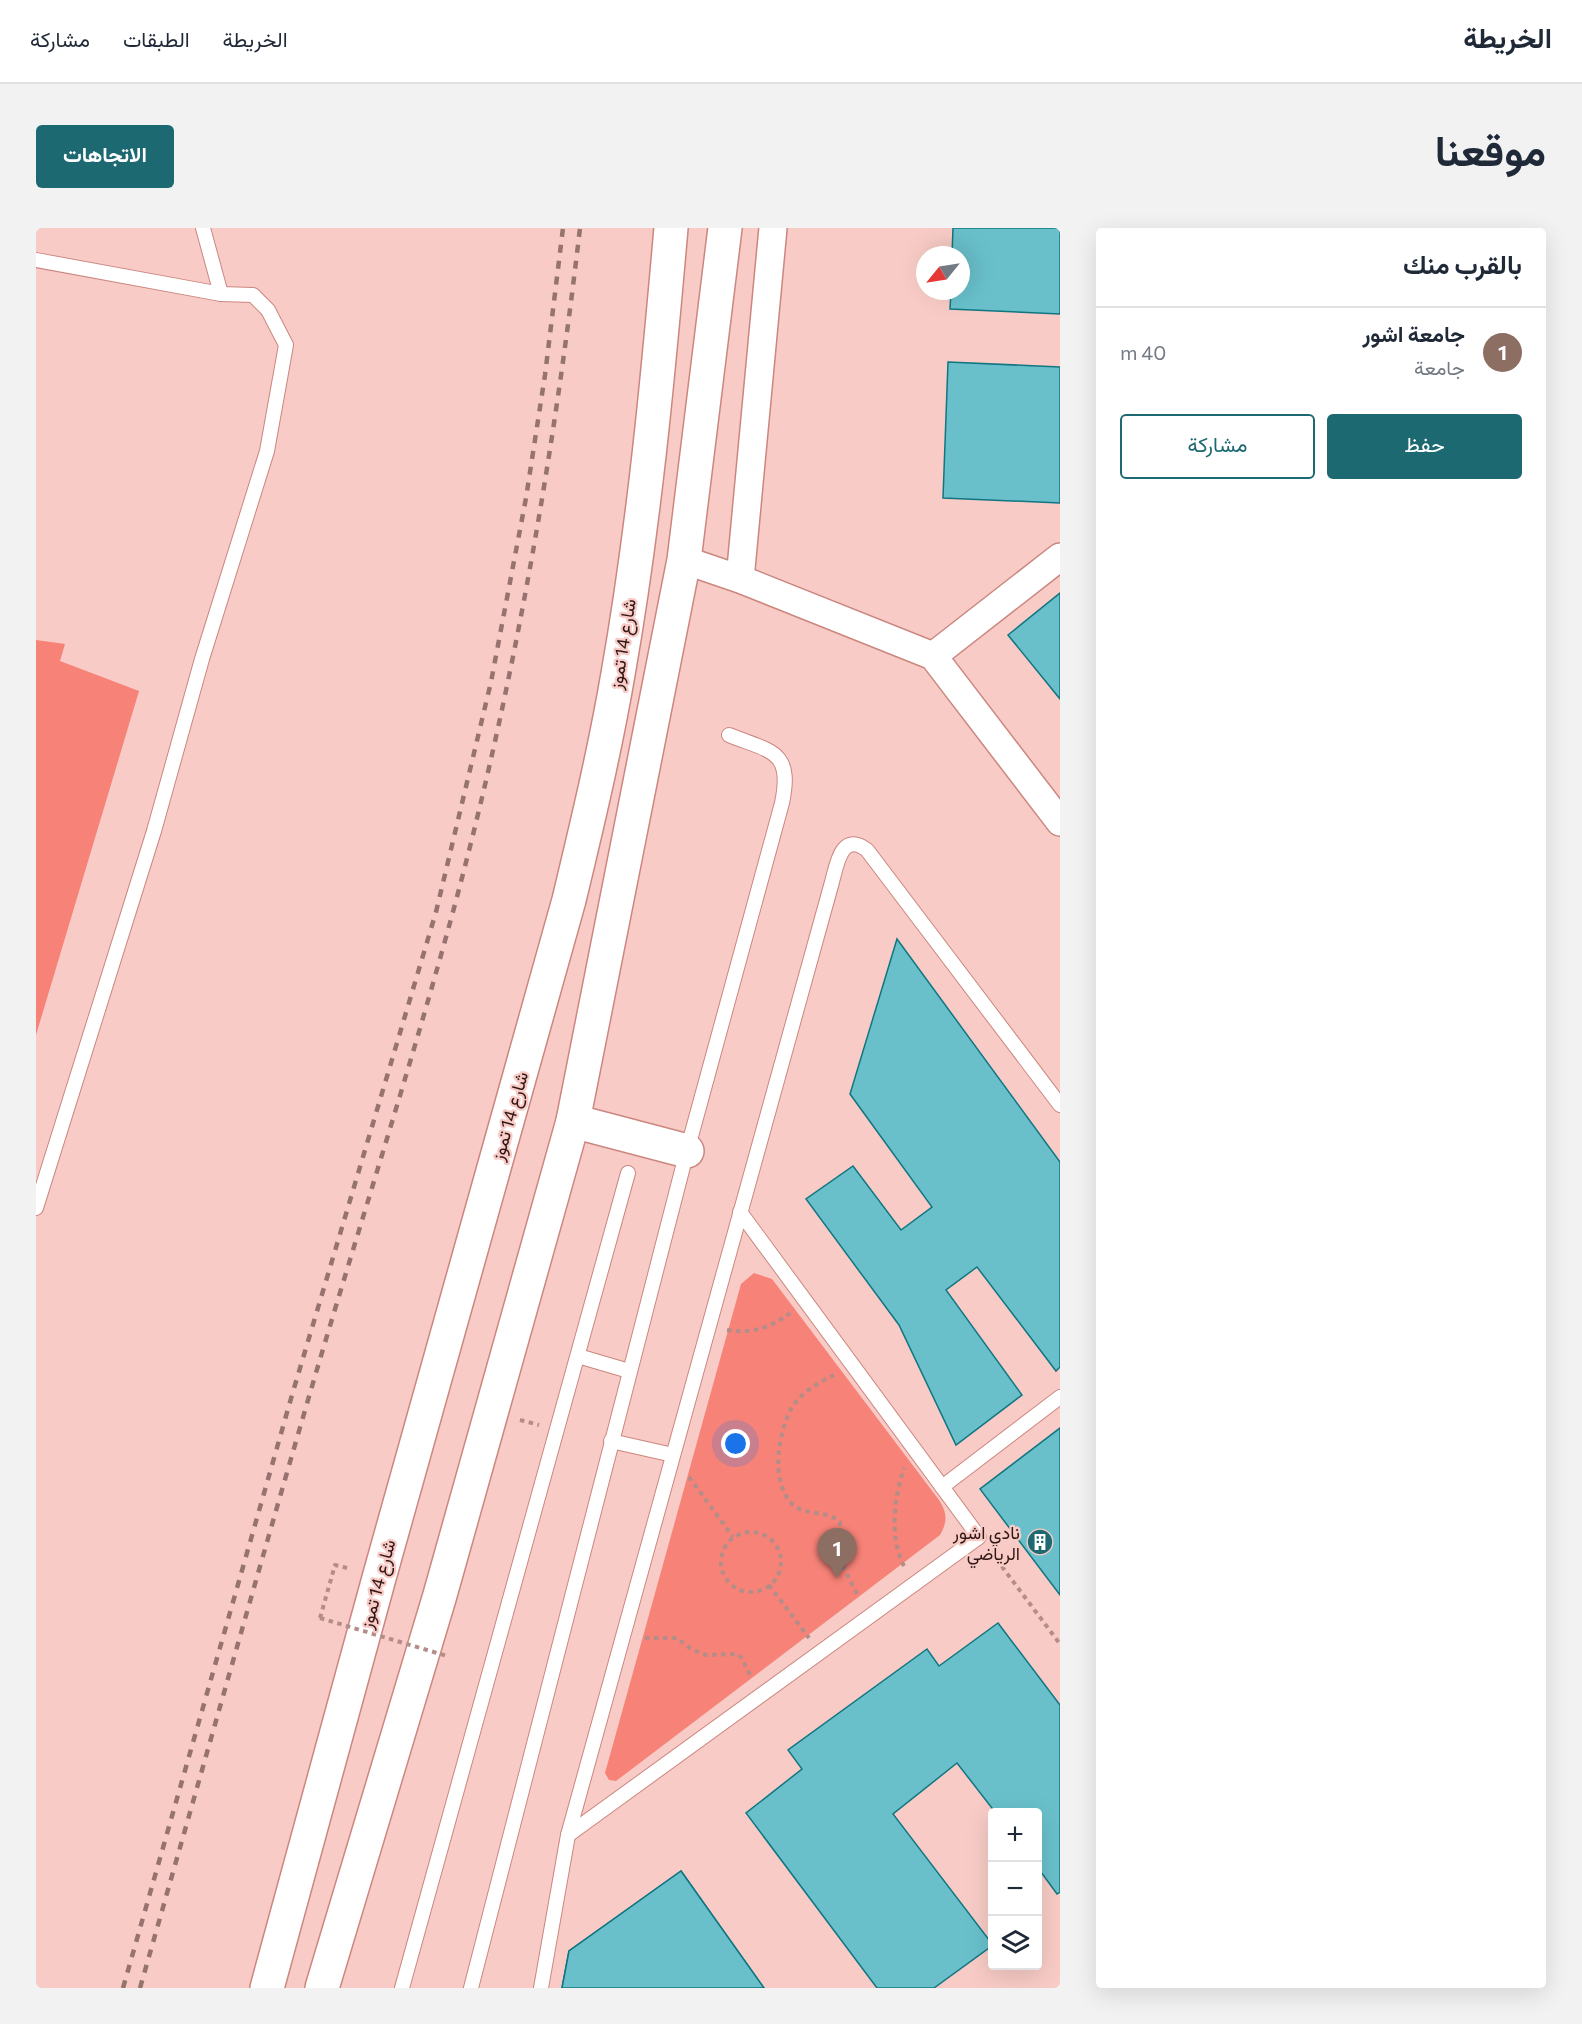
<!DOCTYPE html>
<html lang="ar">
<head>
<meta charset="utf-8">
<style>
	body { margin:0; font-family:Commissioner,Vazirmatn,sans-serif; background:#f2f2f3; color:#1f2937; direction:rtl }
	.controls { position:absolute; right:18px; bottom:18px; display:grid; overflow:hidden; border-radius:6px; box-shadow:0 6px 24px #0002 }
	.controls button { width:54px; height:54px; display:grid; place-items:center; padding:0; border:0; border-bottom:2px solid #e0e1e3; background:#fff; color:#1f2937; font:30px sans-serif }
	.compass { position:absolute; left:880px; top:18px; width:54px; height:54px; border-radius:50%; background:#fff; box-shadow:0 6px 24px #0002; rotate:240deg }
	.you { position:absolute; left:700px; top:1216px; width:21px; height:21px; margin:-15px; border:4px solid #fff; border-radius:50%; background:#1a73e8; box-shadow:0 0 0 9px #1a73e833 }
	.badge { display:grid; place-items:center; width:39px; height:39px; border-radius:50%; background:#1d6972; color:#fff; font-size:20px; font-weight:700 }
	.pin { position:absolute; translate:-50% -50px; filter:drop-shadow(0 2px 3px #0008) }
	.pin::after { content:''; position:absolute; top:32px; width:21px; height:18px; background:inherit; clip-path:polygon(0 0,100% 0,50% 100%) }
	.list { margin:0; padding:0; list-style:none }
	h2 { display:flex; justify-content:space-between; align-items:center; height:78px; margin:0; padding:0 24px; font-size:26px }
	h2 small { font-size:20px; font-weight:400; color:#747a83 }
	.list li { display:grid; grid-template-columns:39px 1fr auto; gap:18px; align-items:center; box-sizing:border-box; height:90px; padding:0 24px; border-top:2px solid #e0e1e3 }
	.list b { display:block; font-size:22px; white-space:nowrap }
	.list p { margin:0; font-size:20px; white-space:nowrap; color:#747a83 }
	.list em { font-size:20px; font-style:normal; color:#747a83 }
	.actions { display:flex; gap:12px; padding:18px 24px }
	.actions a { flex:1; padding:14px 0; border:2px solid #1d6972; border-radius:6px; text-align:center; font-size:21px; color:#1d6972 }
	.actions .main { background:#1d6972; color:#fff }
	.icon { flex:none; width:33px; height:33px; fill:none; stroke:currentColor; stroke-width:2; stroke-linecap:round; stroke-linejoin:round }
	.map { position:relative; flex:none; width:1024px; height:1760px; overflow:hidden; direction:ltr; border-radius:6px }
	header { display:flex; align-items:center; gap:36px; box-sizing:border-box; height:84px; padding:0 30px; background:#fff; border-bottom:2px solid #e0e1e3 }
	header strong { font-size:28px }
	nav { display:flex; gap:33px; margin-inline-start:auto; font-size:21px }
	.intro { display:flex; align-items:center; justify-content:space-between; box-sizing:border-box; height:144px; padding:0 36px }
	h1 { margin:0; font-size:42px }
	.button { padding:15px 27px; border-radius:6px; background:#1d6972; color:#fff; font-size:21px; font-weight:700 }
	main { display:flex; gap:36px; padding:0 36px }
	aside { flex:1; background:#fff; border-radius:6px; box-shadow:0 6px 24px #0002 }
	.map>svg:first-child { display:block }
	.green { fill:#f68278 }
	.building { fill:#69c0cb; stroke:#107681; stroke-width:1.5 }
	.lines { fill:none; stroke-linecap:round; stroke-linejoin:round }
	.lane-casing { stroke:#cb877f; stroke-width:16 }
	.street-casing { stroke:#cb877f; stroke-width:30 }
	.primary-casing { stroke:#cb877f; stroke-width:36 }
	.path { stroke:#b48d89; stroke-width:4; stroke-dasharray:4.5 4.5; stroke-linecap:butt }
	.lane { stroke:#fff; stroke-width:14 }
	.street { stroke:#fff; stroke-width:27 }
	.primary { stroke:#fff; stroke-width:33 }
	.rail { stroke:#97736f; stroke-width:4.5; stroke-dasharray:8 8; stroke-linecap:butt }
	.path-bridge { stroke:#b48d89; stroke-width:4; stroke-dasharray:4.5 4.5; stroke-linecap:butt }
	.labels { text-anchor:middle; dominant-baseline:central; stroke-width:4.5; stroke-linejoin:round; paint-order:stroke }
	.street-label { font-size:18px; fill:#311715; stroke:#f8cbc6 }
	.poi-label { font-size:18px; fill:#311715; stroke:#f8cbc6; text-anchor:end }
</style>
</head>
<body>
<header>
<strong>الخريطة</strong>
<nav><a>الخريطة</a><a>الطبقات</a><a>مشاركة</a></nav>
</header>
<div class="intro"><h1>موقعنا</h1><a class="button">الاتجاهات</a></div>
<main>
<aside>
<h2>بالقرب منك<small></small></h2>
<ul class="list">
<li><span class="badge" style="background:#8d6e63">1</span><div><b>جامعة اشور</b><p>جامعة</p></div><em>40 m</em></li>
</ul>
<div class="actions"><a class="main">حفظ</a><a>مشاركة</a></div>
</aside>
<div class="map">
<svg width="1024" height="1760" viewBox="0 0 1024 1760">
	<rect width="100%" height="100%" fill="#f8cbc6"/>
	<g class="green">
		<path d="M0,412L29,416L24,433L103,463L0,807Z"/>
		<path d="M718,1045L736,1051L903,1272C911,1285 912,1293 904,1307L580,1553L573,1552L569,1545L705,1056Z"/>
	</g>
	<g class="building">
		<path d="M917,0H1024V86L914,81L915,63H925V27H916Z"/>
		<path d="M912,134L1024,139V275L907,270Z"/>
		<path d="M1024,365V471L972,407Z"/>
		<path d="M861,711L1024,934V1139L1020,1143L941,1039L910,1062L986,1167L920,1217L863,1097L770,971L817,938L865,1002L896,979L814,866Z"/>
		<path d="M1024,1200V1367L944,1261Z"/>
		<path d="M962,1395L1024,1477V1664L1021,1666L1002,1640V1584H959L921,1535L857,1586L957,1717L898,1760H841L710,1585L766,1541L752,1522L891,1421L903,1438Z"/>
		<path d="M645,1643L728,1760H526L533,1723Z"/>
		<path d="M645,1643L728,1760H526L533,1723Z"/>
	</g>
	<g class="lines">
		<g class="lane-casing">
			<g id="lane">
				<path d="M0,32L185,66"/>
				<path d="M0,980L118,603L166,431L231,223L250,117L232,82L217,67L185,66L167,0"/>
				<path d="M542,1128L593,1143"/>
				<path d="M575,1213L637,1227"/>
				<path d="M906,1259L1024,1169"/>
				<path d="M532,1607L943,1309L704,984"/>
				<path d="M366,1760L592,945"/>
				<path d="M435,1760L651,923L746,575C757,522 735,524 693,507"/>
				<path d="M505,1760L532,1607L796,654C801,635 806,603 831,622L1024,877"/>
			</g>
		</g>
		<g class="street-casing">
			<g id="street">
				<path d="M648,332L704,351L897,428L1024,594"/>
				<path d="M704,351L737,0"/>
				<path d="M897,428L1024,329"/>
			</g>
		</g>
		<g class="primary-casing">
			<g id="primary">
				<path d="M537,893L651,923"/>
				<path d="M231,1760L343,1350L533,672C551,597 569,522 582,446C608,299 622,149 635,0"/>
				<path d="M286,1760L404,1367L537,893L648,332L689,0"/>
			</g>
		</g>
		<g class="path">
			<path d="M691,1102C715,1106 734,1100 754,1085"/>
			<path d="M798,1147C783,1154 763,1166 755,1181C742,1207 735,1250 754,1274C767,1289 790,1281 804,1294L803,1318L806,1336L823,1370"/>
			<path d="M484,1192L503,1197"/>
			<path d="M653,1249L697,1309"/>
			<circle cx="715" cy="1334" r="30"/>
			<path d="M955,1324L1024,1416"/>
			<path d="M868,1338C853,1309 858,1270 868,1240"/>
			<path d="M733,1357L773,1410"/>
			<path d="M284,1390L299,1337L315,1341"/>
			<path d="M609,1410H641L655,1421L670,1427L699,1426L705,1429L715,1449"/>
		</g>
		<use href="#lane" class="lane"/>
		<use href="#street" class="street"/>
		<use href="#primary" class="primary"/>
		<g class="rail">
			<path d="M87,1760L256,1167L400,684L455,454L490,270L509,147L527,0"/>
			<path d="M104,1760C160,1564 215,1368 272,1172C319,1011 371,852 415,691C477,464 517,232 544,0"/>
		</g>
		<path class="path-bridge" d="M284,1390L411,1428"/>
	</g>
	<defs>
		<g id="building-disc" transform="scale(1.35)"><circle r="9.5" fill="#1d6972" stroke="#f8cbc6"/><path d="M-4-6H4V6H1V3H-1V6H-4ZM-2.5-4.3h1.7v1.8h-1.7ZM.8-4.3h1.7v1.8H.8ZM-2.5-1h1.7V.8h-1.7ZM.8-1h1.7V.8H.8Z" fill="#fff"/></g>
	</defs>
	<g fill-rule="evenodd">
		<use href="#building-disc" x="1004" y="1314"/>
	</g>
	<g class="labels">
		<g class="street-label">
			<text transform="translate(586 416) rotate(-81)">شارع 14 تموز</text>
			<text transform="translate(473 888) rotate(-74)">شارع 14 تموز</text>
			<text transform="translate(341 1356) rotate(-75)">شارع 14 تموز</text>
		</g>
		<g class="poi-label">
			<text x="984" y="1304">نادي اشور<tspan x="984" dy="21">الرياضي</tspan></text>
		</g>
	</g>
</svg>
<div class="controls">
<button>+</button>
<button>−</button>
<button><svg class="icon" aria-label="layers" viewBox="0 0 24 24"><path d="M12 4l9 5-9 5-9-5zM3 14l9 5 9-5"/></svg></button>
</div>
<svg class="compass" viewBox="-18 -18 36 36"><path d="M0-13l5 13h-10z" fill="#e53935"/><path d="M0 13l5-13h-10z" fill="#747a83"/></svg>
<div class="you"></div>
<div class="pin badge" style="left:801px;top:1350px;background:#8d6e63">1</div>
</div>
</main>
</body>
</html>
